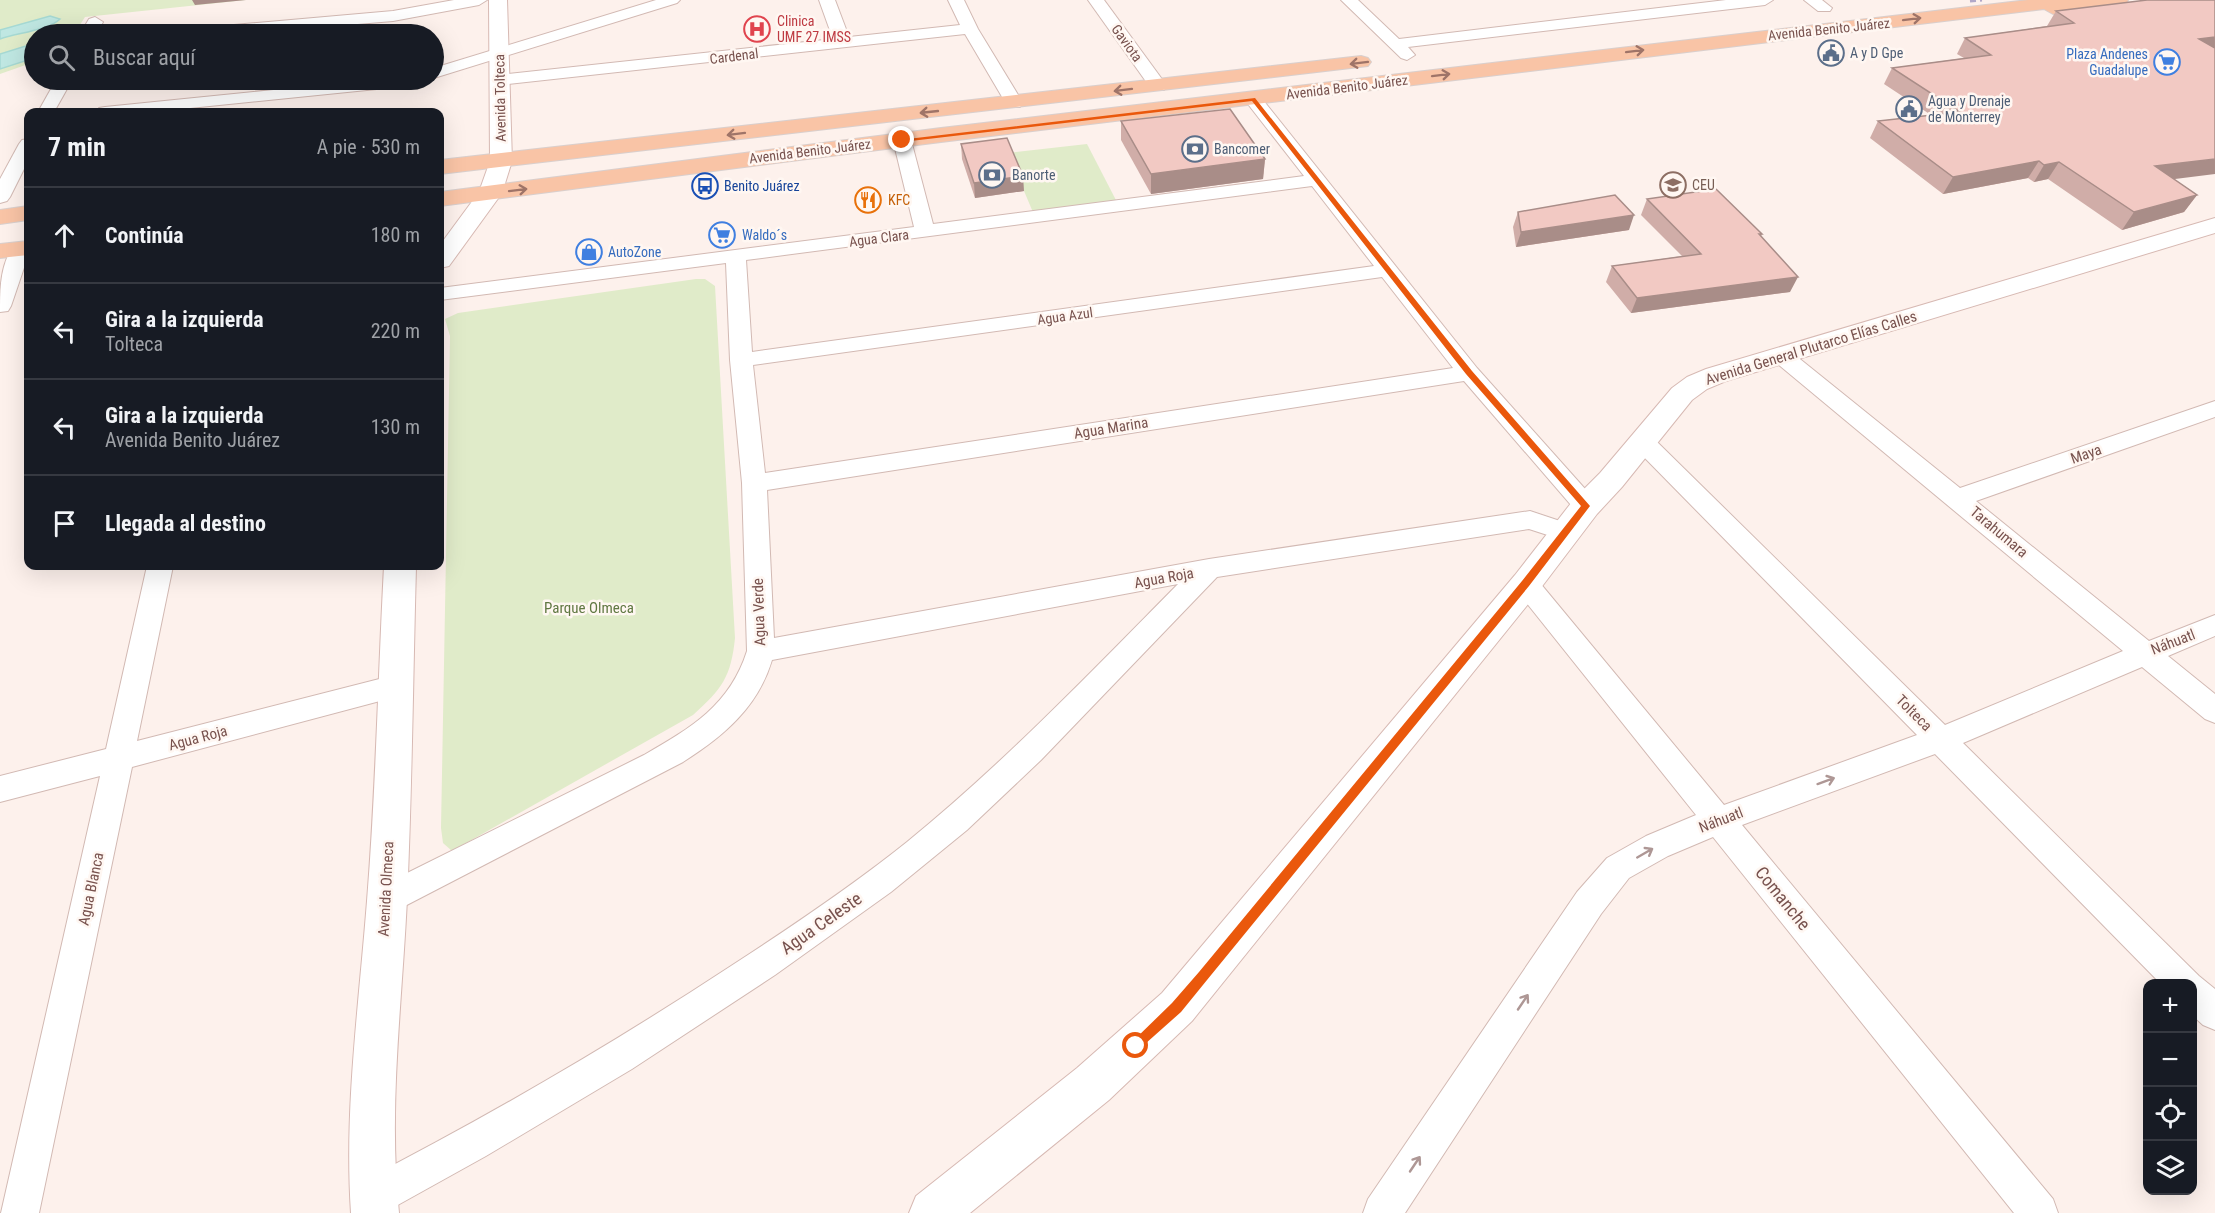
<!DOCTYPE html>
<html lang="es">
<head>
<meta charset="utf-8">
<style>
	body { margin:0; font-family:"Roboto Condensed",sans-serif; background:#242831; color:#f1f3f6 }
	.controls { position:absolute; right:18px; bottom:18px; display:grid; overflow:hidden; border-radius:12px; box-shadow:0 6px 24px #0002 }
	.controls button { width:54px; height:54px; display:grid; place-items:center; padding:0; border:0; border-bottom:2px solid #363941; background:#171b24; color:#f1f3f6; font:30px sans-serif }
	.stop { position:absolute; width:18px; height:18px; margin:-14px; border:4px solid #ea580c; border-radius:50%; background:#fff }
	.stop.end { background:#ea580c; border-color:#fff; box-shadow:0 2px 6px #0008 }
	.list { margin:0; padding:0; list-style:none }
	h2 { display:flex; justify-content:space-between; align-items:center; height:78px; margin:0; padding:0 24px; font-size:26px }
	h2 small { font-size:20px; font-weight:400; color:#9ea1a6 }
	.list li { display:grid; grid-template-columns:39px 1fr auto; gap:18px; align-items:center; box-sizing:border-box; height:96px; padding:0 24px; border-top:2px solid #363941 }
	.list b { display:block; font-size:22px; white-space:nowrap }
	.list p { margin:0; font-size:20px; white-space:nowrap; color:#9ea1a6 }
	.list em { font-size:20px; font-style:normal; color:#9ea1a6 }
	.icon { flex:none; width:33px; height:33px; fill:none; stroke:currentColor; stroke-width:2; stroke-linecap:round; stroke-linejoin:round }
	.map { position:relative; flex:none; width:2215px; height:1213px; overflow:hidden }
	.search { position:absolute; background:#171b24; box-shadow:0 6px 24px #0002; left:24px; top:24px; width:420px; height:66px; display:flex; align-items:center; gap:15px; box-sizing:border-box; padding:0 21px; border-radius:33px; color:#9ea1a6; font-size:22px }
	.panel { position:absolute; background:#171b24; box-shadow:0 6px 24px #0002; left:24px; top:108px; width:420px; height:462px; border-radius:12px }
	.map>svg:first-child { display:block }
	.green { fill:#e0ebc9 }
	.water { fill:#bfe7e2; stroke:#a6d9d3; stroke-width:1.5 }
	.lines { fill:none; stroke-linecap:round; stroke-linejoin:round }
	.street-casing { stroke:#d2b9b3; stroke-width:2 }
	.secondary-casing { stroke:#d7b9b3; stroke-width:2 }
	.primary-casing { stroke:#d9cfcd; stroke-width:2 }
	.street { fill:#fff; fill-rule:evenodd }
	.secondary { fill:#fff; fill-rule:evenodd }
	.primary { fill:#f9c4a6; fill-rule:evenodd }
	.rail { stroke:#b1a8c8; stroke-width:3; stroke-dasharray:6 4; stroke-linecap:butt }
	.wall { fill:#d0ada8 }
	.shaded-wall { fill:#a98d88 }
	.building { fill:#f2c9c3; stroke:#a98d88; stroke-width:1.5 }
	.oneway { stroke:#9f7468 }
	.oneway2 { stroke:#ae9795 }
	.route { fill:#ea580c }
	.labels { text-anchor:middle; dominant-baseline:central; stroke-width:5; stroke-linejoin:round; paint-order:stroke }
	.far-health-label { font-size:14px; fill:#be3a42; stroke:#fff7f2; text-anchor:start }
	.far-street-label { font-size:14px; fill:#78524e; stroke:#fff7f2 }
	.far-service-label { font-size:14px; fill:#4e5e75; stroke:#fff7f2; text-anchor:start }
	.far-shop-label { font-size:14px; fill:#366cbe; stroke:#fff7f2; text-anchor:start }
	.far-education-label { font-size:14px; fill:#785e54; stroke:#fff7f2; text-anchor:start }
	.far-transit-label { font-size:14px; fill:#164399; stroke:#fff7f2; text-anchor:start }
	.far-food-label { font-size:14px; fill:#c56008; stroke:#fff7f2; text-anchor:start }
	.street-label { font-size:15px; fill:#78524e; stroke:#fff7f2 }
	.park-label { font-size:15px; fill:#607842; stroke:#fff7f2 }
	.near-street-label { font-size:18px; fill:#78524e; stroke:#fff7f2 }
</style>
</head>
<body>
<div class="map">
<svg width="2215" height="1213" viewBox="0 0 2215 1213">
	<rect width="100%" height="100%" fill="#fdf1ec"/>
	<g class="green">
		<path d="M0,0H246L85,17L74,34H34V62L0,74Z"/>
		<path d="M1087,144L1119,206L1035,217L1008,153Z"/>
		<path d="M696,279H705L715,286L735,638C731,677 722,689 693,715L452,851L443,843L441,828L450,336L445,319L458,313Z"/>
	</g>
	<g class="water">
		<path d="M50,16L60,19C49,30 17,33 0,39V30Z"/>
		<path d="M32,44L34,45V58L0,69V54Z"/>
	</g>
	<g class="lines">
		<g class="street-casing">
			<g id="street">
				<path d="M454,0H487L479,5L393,21L238,34H181L189,29L393,11Z"/>
				<path d="M656,0H680L677,3L434,78V68Z"/>
				<path d="M819,0H835L849,37L960,25L948,0H964L978,29L1023,103L1020,107H1008L965,34L498,85L492,84L490,80L492,76L498,75L833,39Z"/>
				<path d="M1088,0H1104L1167,86L1164,90H1152Z"/>
				<path d="M1341,0H1358L1399,39L1726,0H1773L1765,5L1408,47L1415,55L1407,60L1401,58Z"/>
				<path d="M1804,0H1822L1832,8L1830,11H1818Z"/>
				<path d="M95,17L103,22L96,34H80L89,19Z"/>
				<path d="M56,80H72L54,112H38Z"/>
				<path d="M371,80H424L422,84L416,85L151,112H96L99,108L105,107Z"/>
				<path d="M1253,94L1259,95L1477,368L1595,500L1599,506L1595,512L1586,515L1577,512L1464,381L767,490L774,638L1209,559L1530,511L1575,526L1579,532L1575,538L1566,541L1529,529L1217,577L1041,760L967,830L891,892L775,975L632,1069L486,1156L387,1211L381,1213L359,1211L354,1197L359,1183C487,1117 611,1045 731,966C791,927 851,887 907,842C1004,763 1090,673 1178,584L772,660C758,707 724,736 683,762L399,909L387,914L375,909L371,899L375,889L644,755C691,728 730,705 747,651L742,483L730,360L726,263L440,300V288L914,227L893,140L896,136H908L911,140L933,224L1304,176L1244,99L1247,95ZM1312,186L1374,266L752,352L746,260ZM1382,277L1453,368L765,473L753,365Z"/>
				<path d="M28,139V161L10,197L7,201L0,203V179L19,144L22,140Z"/>
				<path d="M21,243L28,245V256L11,306L8,311L0,312C0,289 0,265 14,245Z"/>
				<path d="M1782,349L1790,351L1960,488L2215,401V417L1976,501L2149,641L2215,615V636L2168,656L2215,694V723L2205,719L2142,667L1963,743L2199,976L2215,989V1030L2203,1025L2192,1015V984H2161L1935,754L1742,825L2053,1199L2058,1213H2014L1713,837L1668,856L1629,878L1601,914L1405,1213H1363L1368,1199L1577,892L1607,858L1646,836L1696,815L1517,591L1513,584L1517,577L1526,574L1535,577L1724,805L1917,735L1635,448L1631,442L1635,436L1643,434L1651,436L1945,725L2123,651L1774,361L1771,356L1774,351Z"/>
				<path d="M147,566H173L137,741L395,675L405,678L409,686L405,694L395,697L132,767L39,1213H1L100,776L0,802V776L106,749Z"/>
			</g>
		</g>
		<g class="secondary-casing">
			<g id="secondary">
				<path d="M489,0H507L512,161L502,193L449,266L440,268V245L479,192L490,161Z"/>
				<path d="M2215,218V233L1726,381L1707,389L1692,400L1622,487L1597,514L1537,593L1192,1021L1109,1100L970,1213H909L916,1196L1077,1068L1162,993L1515,575L1575,498L1600,473L1672,388L1687,377L1706,369Z"/>
				<path d="M384,566H416C413,677 412,788 407,899C402,1004 388,1108 399,1213H351C344,1108 359,1005 367,901C376,790 378,678 384,566Z"/>
			</g>
		</g>
		<g class="primary-casing">
			<g id="primary">
				<path d="M2028,0H2128L2126,4L2119,6L2053,14L2044,9L941,142L440,206V192L941,128Z"/>
				<path d="M1361,56L1368,58L1371,62L1368,66L440,174V160Z"/>
				<path d="M28,206V220L0,224V210Z"/>
				<path d="M28,241V255L0,258V244Z"/>
			</g>
		</g>
		<use href="#street" class="street"/>
		<use href="#secondary" class="secondary"/>
		<use href="#primary" class="primary"/>
		<path class="rail" d="M1970,1L1982,0"/>
	</g>
	<g class="wall">
		<path d="M2147,0L2174,179L2197,195L2184,212L2122,230L2048,179L2034,182L2028,178L1943,194L1870,138L1878,121L1931,115L1884,84L1892,68L1964,58L1957,54L1965,38L2047,26L2056,11Z"/>
		<path d="M1121,121L1265,159L1263,179L1151,194L1121,140Z"/>
		<path d="M961,144L1024,191L975,198L962,159Z"/>
		<path d="M1647,199L1762,234L1761,237L1790,292L1631,313L1606,282L1612,266L1682,256L1641,215Z"/>
		<path d="M1518,212L1629,230L1516,247L1513,227Z"/>
	</g>
	<g class="shaded-wall">
		<path d="M192,0H246L195,5Z"/>
		<path d="M2215,37V51L2199,39Z"/>
		<path d="M1265,159L1263,179L1151,194V174Z"/>
		<path d="M2215,159V174L2143,183L2155,166Z"/>
		<path d="M2039,161L2028,178L1943,194L1953,177Z"/>
		<path d="M2059,162L2048,179L2034,182L2044,165Z"/>
		<path d="M1023,176L1024,191L975,198L974,183Z"/>
		<path d="M2197,195L2184,212L2122,230L2134,212Z"/>
		<path d="M1634,215L1629,230L1516,247L1521,232Z"/>
		<path d="M1798,277L1790,292L1631,313L1637,298Z"/>
	</g>
	<g class="building">
		<path d="M2147,0H2215V37L2199,39L2215,48V159L2155,166L2197,195L2134,212L2059,162L2044,165L2039,161L1953,177L1878,121L1960,112L1892,68L1991,55L1965,38L2074,23L2056,11Z"/>
		<path d="M1230,109L1265,159L1151,174L1121,121Z"/>
		<path d="M1007,138L1023,176L974,183L961,144Z"/>
		<path d="M1716,189L1762,234H1759L1798,277L1637,298L1612,266L1701,254L1647,199Z"/>
		<path d="M1615,195L1634,215L1521,232L1518,212Z"/>
	</g>
	<defs><path id="oneway-shaft" d="M-6 0H5M1.5-3L5.5 0L1.5 3" fill="none" stroke-width="1.6" stroke-linecap="round" stroke-linejoin="round" transform="scale(1.5)"/></defs>
	<g class="oneway">
		<use href="#oneway-shaft" transform="translate(1912 19) rotate(-7)"/>
		<use href="#oneway-shaft" transform="translate(1635 51) rotate(-7)"/>
		<use href="#oneway-shaft" transform="translate(1359 63) rotate(173)"/>
		<use href="#oneway-shaft" transform="translate(1441 75) rotate(-7)"/>
		<use href="#oneway-shaft" transform="translate(1123 90) rotate(173)"/>
		<use href="#oneway-shaft" transform="translate(929 112) rotate(174)"/>
		<use href="#oneway-shaft" transform="translate(736 134) rotate(173)"/>
		<use href="#oneway-shaft" transform="translate(518 190) rotate(-7)"/>
	</g>
	<g class="oneway2">
		<use href="#oneway-shaft" transform="translate(1826 781) rotate(-20)"/>
		<use href="#oneway-shaft" transform="translate(1645 853) rotate(-30)"/>
		<use href="#oneway-shaft" transform="translate(1523 1002) rotate(-56)"/>
		<use href="#oneway-shaft" transform="translate(1415 1164) rotate(-56)"/>
	</g>
	<path class="route" d="M1255,98L1472,371L1590,506L1529,586L1207,980L1181,1012L1136,1052L1132,1051L1130,1046L1132,1042L1172,1003L1199,972L1522,581L1581,506L1466,374L1252,101L902,142L899,140Z"/>
	<defs>
		<g id="hospital-ring" transform="scale(1.35)"><circle r="9.5" fill="#fff7f2" stroke="#e0444e" stroke-width="1.5"/><path d="M-5-5h3v3.5h4V-5h3V5h-3V1.5h-4V5h-3Z" fill="#e0444e"/></g>
		<g id="civic-ring" transform="scale(1.35)"><circle r="9.5" fill="#fff7f2" stroke="#5c6f8a" stroke-width="1.5"/><path d="M-.6-6.5H3V-4.5H.6V-3L4-1V1h2V6H-6V1h2V-1L-.6-3ZM-1.2 2.5V6h2.4V2.5Z" fill="#5c6f8a"/></g>
		<g id="supermarket-ring" transform="scale(1.35)"><circle r="9.5" fill="#fff7f2" stroke="#3f7fe0" stroke-width="1.5"/><path d="M-6-5.5h2.5l.6 2H6L4.5 2H-2.5L-4.4-4H-6ZM-1.5 3.2a1.3 1.3 0 1 0 .1 0ZM3 3.2a1.3 1.3 0 1 0 .1 0Z" fill="#3f7fe0"/></g>
		<g id="bank-ring" transform="scale(1.35)"><circle r="9.5" fill="#fff7f2" stroke="#5c6f8a" stroke-width="1.5"/><path d="M-6-4H6V4H-6ZM0-2.3a2.3 2.3 0 1 0 0 4.6a2.3 2.3 0 1 0 0-4.6Z" fill="#5c6f8a"/></g>
		<g id="school-ring" transform="scale(1.35)"><circle r="9.5" fill="#fff7f2" stroke="#8d6e63" stroke-width="1.5"/><path d="M0-5L7-2L0 1L-7-2ZM-4 1L0 2.5L4 1V4Q0 6-4 4Z" fill="#8d6e63"/></g>
		<g id="bus-ring" transform="scale(1.35)"><circle r="9.5" fill="#fff7f2" stroke="#1a4fb4" stroke-width="1.5"/><path d="M-5-6H5V4H4V6H2V4H-2V6H-4V4H-5ZM-3.5-4V0h7V-4ZM-3.5 1.2v1.5H-2V1.2ZM2 1.2v1.5H3.5V1.2Z" fill="#1a4fb4"/></g>
		<g id="restaurant-ring" transform="scale(1.35)"><circle r="9.5" fill="#fff7f2" stroke="#e8710a" stroke-width="1.5"/><path d="M-5-6h1v4h1v-4h1v4h1v-4h1v5L-1.5 .5V6h-2V.5L-5-1ZM5-6V6H3V1.5H1.5Q1.5-4 5-6Z" fill="#e8710a"/></g>
		<g id="shop-ring" transform="scale(1.35)"><circle r="9.5" fill="#fff7f2" stroke="#3f7fe0" stroke-width="1.5"/><path d="M-5-2.5h2.3a2.7 3.5 0 0 1 5.4 0H5L5.5 6h-11ZM-1.5-2.5h3a1.5 2.3 0 0 0-3 0Z" fill="#3f7fe0"/></g>
	</defs>
	<g fill-rule="evenodd">
		<use href="#hospital-ring" x="757" y="29"/>
		<use href="#civic-ring" x="1831" y="53"/>
		<use href="#supermarket-ring" x="2167" y="62"/>
		<use href="#civic-ring" x="1909" y="109"/>
		<use href="#bank-ring" x="1195" y="149"/>
		<use href="#bank-ring" x="992" y="175"/>
		<use href="#school-ring" x="1673" y="185"/>
		<use href="#bus-ring" x="705" y="186"/>
		<use href="#restaurant-ring" x="868" y="200"/>
		<use href="#supermarket-ring" x="722" y="235"/>
		<use href="#shop-ring" x="589" y="252"/>
	</g>
	<g class="labels">
		<g class="far-health-label">
			<text x="777" y="21">Clinica<tspan x="777" dy="16">UMF 27 IMSS</tspan></text>
		</g>
		<g class="far-street-label">
			<text transform="translate(1829 29) rotate(-6)">Avenida Benito Juárez</text>
			<text transform="translate(1127 43) rotate(54)">Gaviota</text>
			<text transform="translate(734 56) rotate(-7)">Cardenal</text>
			<text transform="translate(1347 87) rotate(-7)">Avenida Benito Juárez</text>
			<text transform="translate(500 98) rotate(-91)">Avenida Tolteca</text>
			<text transform="translate(810 151) rotate(-7)">Avenida Benito Juárez</text>
			<text transform="translate(879 238) rotate(-7)">Agua Clara</text>
			<text transform="translate(1065 316) rotate(-8)">Agua Azul</text>
		</g>
		<g class="far-service-label">
			<text x="1850" y="53">A y D Gpe</text>
			<text x="1928" y="101">Agua y Drenaje<tspan x="1928" dy="16">de Monterrey</tspan></text>
			<text x="1214" y="149">Bancomer</text>
			<text x="1012" y="175">Banorte</text>
		</g>
		<g class="far-shop-label">
			<text x="2148" y="54" text-anchor="end">Plaza Andenes<tspan x="2148" dy="16">Guadalupe</tspan></text>
			<text x="742" y="235">Waldo´s</text>
			<text x="608" y="252">AutoZone</text>
		</g>
		<g class="far-education-label">
			<text x="1692" y="185">CEU</text>
		</g>
		<g class="far-transit-label">
			<text x="724" y="186">Benito Juárez</text>
		</g>
		<g class="far-food-label">
			<text x="888" y="200">KFC</text>
		</g>
		<g class="street-label">
			<text transform="translate(1811 348) rotate(-17)">Avenida General Plutarco Elías Calles</text>
			<text transform="translate(1111 428) rotate(-9)">Agua Marina</text>
			<text transform="translate(2086 454) rotate(-19)">Maya</text>
			<text transform="translate(1999 532) rotate(40)">Tarahumara</text>
			<text transform="translate(1164 578) rotate(-10)">Agua Roja</text>
			<text transform="translate(759 612) rotate(-92)">Agua Verde</text>
			<text transform="translate(2173 642) rotate(-21)">Náhuatl</text>
			<text transform="translate(1914 713) rotate(45)">Tolteca</text>
			<text transform="translate(198 738) rotate(-15)">Agua Roja</text>
			<text transform="translate(1721 820) rotate(-21)">Náhuatl</text>
			<text transform="translate(91 889) rotate(-78)">Agua Blanca</text>
			<text transform="translate(386 889) rotate(-87)">Avenida Olmeca</text>
		</g>
		<g class="park-label">
			<text x="589" y="608">Parque Olmeca</text>
		</g>
		<g class="near-street-label">
			<text transform="translate(1783 898) rotate(51)">Comanche</text>
			<text transform="translate(821 923) rotate(-35)">Agua Celeste</text>
		</g>
	</g>
</svg>
<div class="controls">
<button>+</button>
<button>−</button>
<button><svg class="icon" aria-label="locate" viewBox="0 0 24 24"><circle cx="12" cy="12" r="6"/><path d="M12 2v4M12 18v4M2 12h4M18 12h4"/></svg></button>
<button><svg class="icon" aria-label="layers" viewBox="0 0 24 24"><path d="M12 4l9 5-9 5-9-5zM3 14l9 5 9-5"/></svg></button>
</div>
<div class="stop" style="left:1136px;top:1046px"></div>
<div class="stop end" style="left:902px;top:140px"></div>
<div class="search"><svg class="icon" aria-label="search" viewBox="0 0 24 24"><circle cx="10" cy="10" r="6"/><path d="M15 15l6 6"/></svg>Buscar aquí</div>
<section class="panel">
<h2>7 min<small>A pie · 530 m</small></h2>
<ul class="list">
<li><svg class="icon" aria-label="ahead" viewBox="0 0 24 24"><path d="M12 20V5M6 11l6-6 6 6"/></svg><div><b>Continúa</b></div><em>180 m</em></li>
<li><svg class="icon" aria-label="left" viewBox="0 0 24 24"><path d="M17 20v-9H6M10 6l-5 5 5 5"/></svg><div><b>Gira a la izquierda</b><p>Tolteca</p></div><em>220 m</em></li>
<li><svg class="icon" aria-label="left" viewBox="0 0 24 24"><path d="M17 20v-9H6M10 6l-5 5 5 5"/></svg><div><b>Gira a la izquierda</b><p>Avenida Benito Juárez</p></div><em>130 m</em></li>
<li><svg class="icon" aria-label="arrive" viewBox="0 0 24 24"><path d="M6 21V4h12l-3 4 3 4H6"/></svg><div><b>Llegada al destino</b></div></li>
</ul>
</section>
</div>
</body>
</html>
